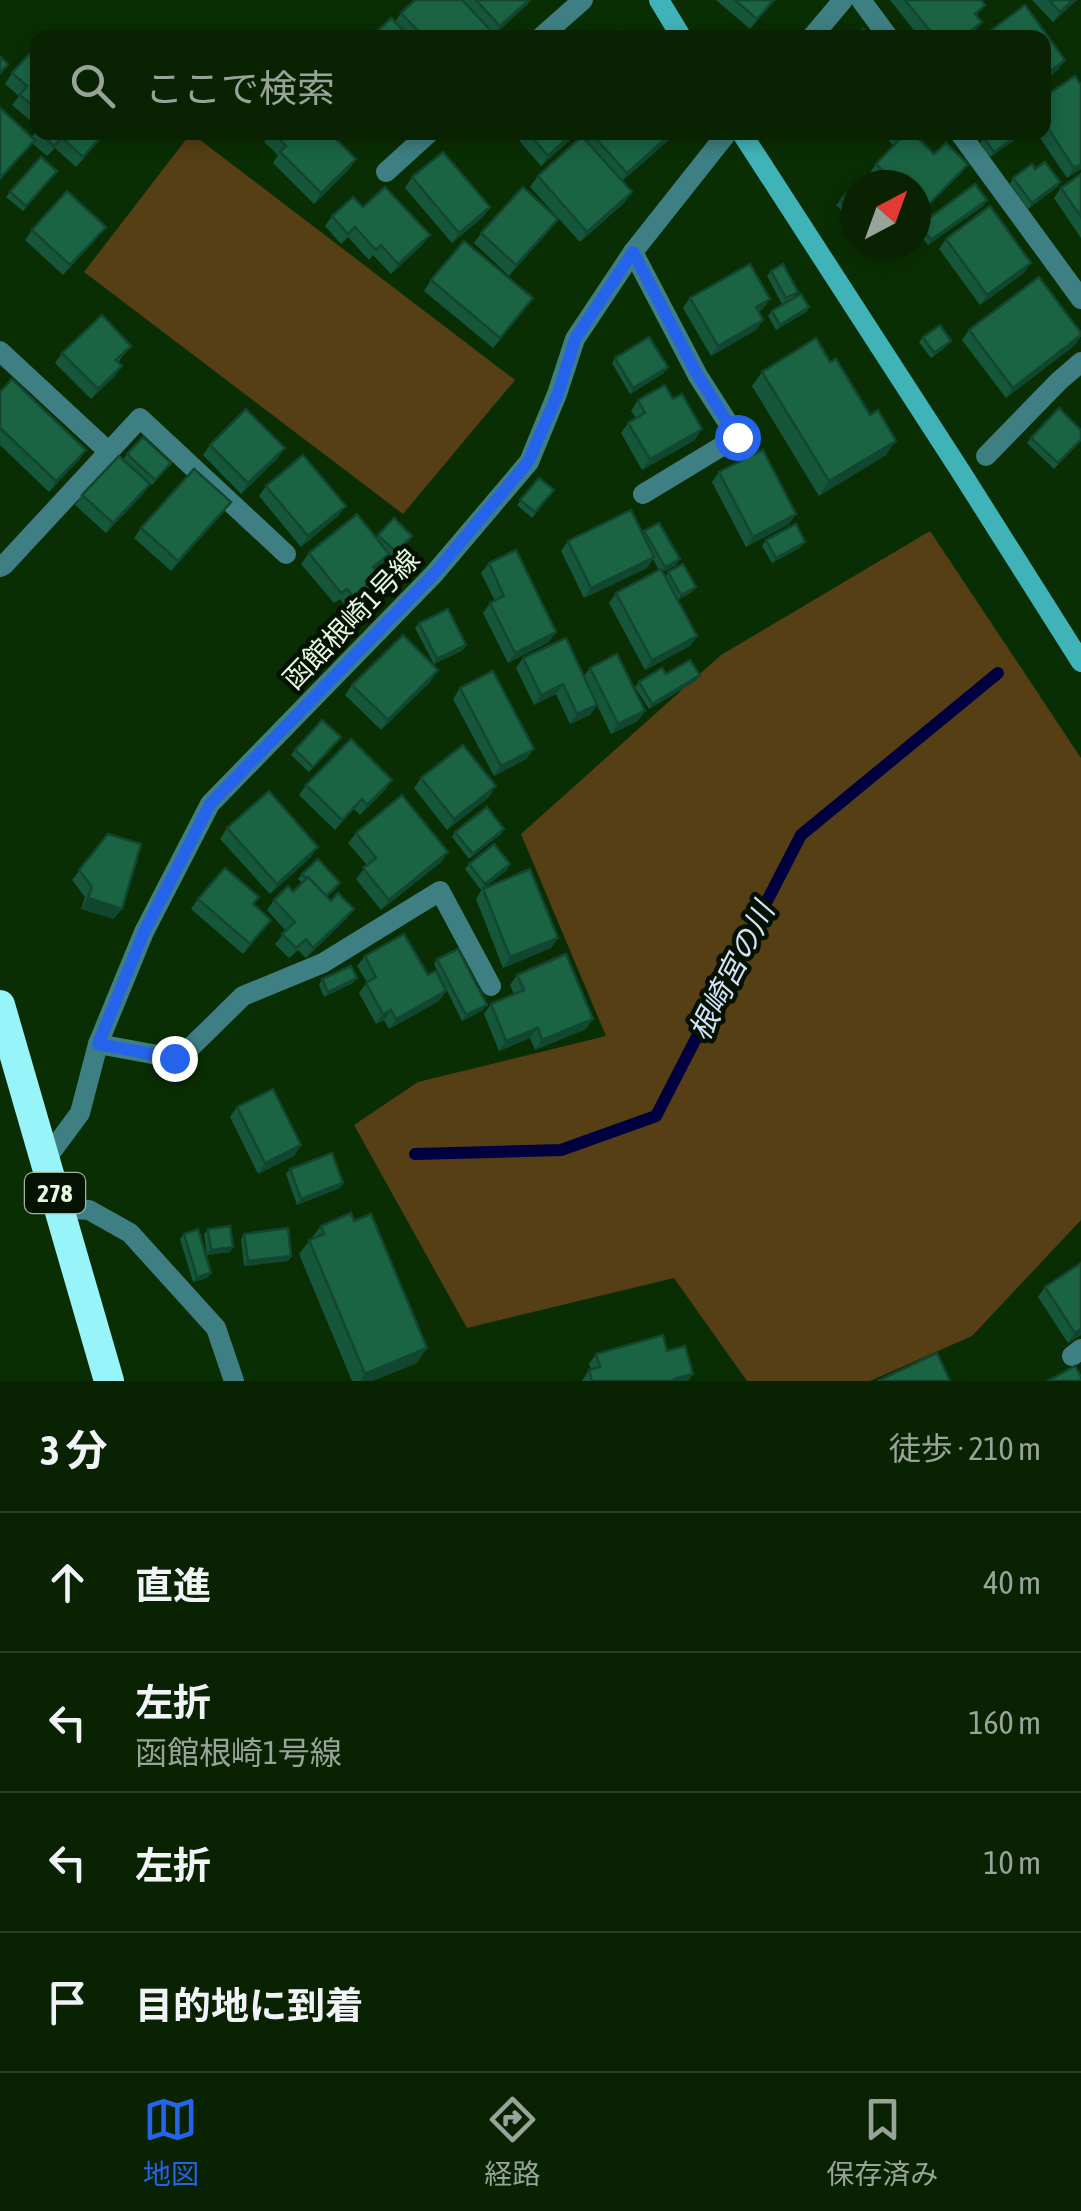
<!DOCTYPE html>
<html lang="ja">
<head>
<meta charset="utf-8">
<style>
	body { margin:0; font-family:"Asap Condensed","Noto Sans JP",sans-serif; background:#112a0c; color:#f1f3f6 }
	.compass { position:absolute; left:841px; top:170px; width:90px; height:90px; border-radius:50%; background:#082202; box-shadow:0 5px 15px #0003; rotate:41deg }
	.stop { position:absolute; width:30px; height:30px; margin:-22px; border:8px solid #2563eb; border-radius:50%; background:#fff }
	.stop.end { background:#2563eb; border-color:#fff; box-shadow:0 2px 10px #0008 }
	.list { margin:0; padding:0; list-style:none }
	h2 { display:flex; justify-content:space-between; align-items:center; height:130px; margin:0; padding:0 40px; font-size:42px }
	h2 small { font-size:32px; font-weight:400; color:#98a499 }
	.list li { display:grid; grid-template-columns:65px 1fr auto; gap:30px; align-items:center; box-sizing:border-box; height:140px; padding:0 40px; border-top:2px solid #293f24 }
	.list b { display:block; font-size:38px; white-space:nowrap }
	.list p { margin:0; font-size:32px; white-space:nowrap; color:#98a499 }
	.list em { font-size:32px; font-style:normal; color:#98a499 }
	.icon { flex:none; width:55px; height:55px; fill:none; stroke:currentColor; stroke-width:2; stroke-linecap:round; stroke-linejoin:round }
	.map { position:relative; flex:none; width:1081px; height:1381px; overflow:hidden }
	.search { position:absolute; background:#082202; box-shadow:0 5px 15px #0003; left:30px; right:30px; top:30px; height:110px; display:flex; align-items:center; gap:25px; box-sizing:border-box; padding:0 35px; border-radius:20px; color:#98a499; font-size:38px }
	.sheet { height:690px; background:#082202 }
	nav { display:flex; justify-content:space-around; align-items:center; box-sizing:border-box; height:140px; border-top:2px solid #293f24; background:#082202; font-size:28px; color:#98a499 }
	nav a { display:grid; justify-items:center; gap:5px }
	nav .on { color:#2563eb }
	.map>svg:first-child { display:block }
	.green { fill:#563f15 }
	.lines { fill:none; stroke-linecap:round; stroke-linejoin:round }
	.stream { stroke:#000040; stroke-width:12 }
	.lane { stroke:#3e7f83; stroke-width:20 }
	.street { stroke:#3e7f83; stroke-width:20 }
	.secondary { stroke:#40b3b9; stroke-width:20 }
	.highway { stroke:#97f4f9; stroke-width:30 }
	.wall { fill:#16563a }
	.shaded-wall { fill:#124630 }
	.building { fill:#1a6444; stroke:#124630; stroke-width:2.5 }
	.route { stroke:#2563eb; stroke-width:12 }
	.labels { text-anchor:middle; dominant-baseline:central; stroke-width:9; stroke-linejoin:round; paint-order:stroke }
	.shield { fill:#051203; stroke:#a1b49e; stroke-width:2.5 }
	.shield-label { font-size:25px; font-weight:bold; fill:#e4f9e0 }
	.street-label { font-size:28px; fill:#e4f9e0; stroke:#051203 }
	.water-label { font-size:30px; font-style:italic; fill:#d3e2f9; stroke:#051203 }
</style>
</head>
<body>
<div class="map">
<svg width="1081" height="1381" viewBox="0 0 1081 1381">
	<rect width="100%" height="100%" fill="#0a2e03"/>
	<g class="green">
		<path d="M191,133L515,380L403,514L84,272Z"/>
		<path d="M930,531L1081,758V1220L972,1336L870,1381H747L674,1278L467,1328L354,1125L418,1082L606,1036L521,834L721,655Z"/>
	</g>
	<g class="lines">
		<path class="stream" d="M415,1154L561,1150L656,1116L801,835L998,673"/>
		<g class="lane">
			<path d="M0,567L4,565L140,418L286,554"/>
			<path d="M98,1044L174,1058L192,1046L243,996L323,963L440,891L491,986"/>
			<path d="M60,1208L89,1210L130,1233L216,1328L234,1381"/>
		</g>
		<g class="street">
			<path d="M861,0L889,38"/>
			<path d="M540,38L583,0"/>
			<path d="M811,38L843,0"/>
			<path d="M959,132L1081,299"/>
			<path d="M386,172L430,132"/>
			<path d="M633,252L698,376L737,437L643,494"/>
			<path d="M0,351L110,453"/>
			<path d="M986,456L1059,381L1081,362"/>
			<path d="M46,1159L80,1113L98,1044L144,932L210,804L434,574L529,462L557,394L575,339L633,252L728,132"/>
			<path d="M1072,1356L1081,1349"/>
		</g>
		<g class="secondary">
			<path d="M659,0L682,38"/>
			<path d="M741,132L961,472L1081,662"/>
		</g>
		<path class="highway" d="M0,1005L109,1381"/>
	</g>
	<g class="wall">
		<path d="M415,0H531L493,36L490,33L486,38H372L391,18L395,22L401,13Z"/>
		<path d="M716,0H775L750,29Z"/>
		<path d="M890,0H981L977,16L982,22L974,32L967,38H920Z"/>
		<path d="M1032,0H1077L1053,22Z"/>
		<path d="M38,54V127L12,105L19,96L5,84L12,73Z"/>
		<path d="M1081,85V169L1067,178L1036,132H1044V97Z"/>
		<path d="M0,108L32,137L38,129V132H107L76,167L55,148L47,156L32,143L0,180Z"/>
		<path d="M271,132H335L332,135L356,159L349,169L314,204L273,163L278,155L264,142Z"/>
		<path d="M512,132H579L541,166Z"/>
		<path d="M590,132L671,138L622,181L625,202L580,242L530,187L538,176L585,139Z"/>
		<path d="M881,132H905L893,145Z"/>
		<path d="M984,138L1015,140L990,157L980,143Z"/>
		<path d="M934,154L968,164L960,174L916,219V185H880L869,174L876,164Z"/>
		<path d="M57,171L23,211L6,197L10,192Z"/>
		<path d="M1081,174V238L1054,198L1061,188Z"/>
		<path d="M412,177L483,217L452,243L405,188Z"/>
		<path d="M1013,178L1060,182L1057,187L1028,209L1010,184Z"/>
		<path d="M856,185V226L836,205Z"/>
		<path d="M983,206L928,245L916,230L920,225Z"/>
		<path d="M363,207L430,235L422,245L391,274L373,255L369,260L348,237L341,244L325,226L332,216Z"/>
		<path d="M558,219L509,276L474,243L481,233Z"/>
		<path d="M106,227L98,237L63,275L25,240L32,230Z"/>
		<path d="M946,239L1024,273L980,305L939,249Z"/>
		<path d="M771,271L798,292L794,297L782,304L767,276Z"/>
		<path d="M431,280L526,308L493,348L424,291Z"/>
		<path d="M690,298L763,309L758,312L763,320L756,330L711,356L683,308Z"/>
		<path d="M809,307L806,312L776,330L768,316L772,311Z"/>
		<path d="M969,330L1081,336L1075,345L1006,398L962,340Z"/>
		<path d="M923,337L947,346L931,358L919,342Z"/>
		<path d="M131,346L118,362L115,376L91,399L55,363L62,353Z"/>
		<path d="M615,358L664,373L630,394L612,363Z"/>
		<path d="M762,372L886,455L819,496L752,386Z"/>
		<path d="M0,392L86,450L79,460L49,492L0,445Z"/>
		<path d="M638,400L695,440L642,470L621,433L628,423L636,418L631,411Z"/>
		<path d="M1081,430V441L1054,469L1027,443L1031,438Z"/>
		<path d="M210,445L278,458L241,494L203,455Z"/>
		<path d="M127,454L167,468L152,485L136,471L143,494L106,533L75,505L82,495L123,460Z"/>
		<path d="M719,472L796,514L789,524L746,547L712,482Z"/>
		<path d="M539,478L554,490L532,518L517,505Z"/>
		<path d="M266,486L346,506L338,516L301,547L259,496Z"/>
		<path d="M231,502L223,513L171,571L134,538L141,528Z"/>
		<path d="M394,518L412,536L409,541L392,557L389,554L382,564L375,570L379,575L372,585L346,607L340,599L334,603L301,564L309,553L376,538Z"/>
		<path d="M644,531L676,565L663,572L665,577L668,572L692,592L678,600L697,636L690,646L645,670L609,603L616,593L659,570L653,559L647,568L584,598L561,551L568,541L642,534Z"/>
		<path d="M766,540L801,547L772,563L762,546Z"/>
		<path d="M489,563L549,642L508,663L483,613L490,603L495,601L481,573Z"/>
		<path d="M419,623L466,645L463,650L434,664L415,628Z"/>
		<path d="M523,658L584,676L590,668L638,721L611,734L597,705L590,715L570,724L556,694L534,705L516,668Z"/>
		<path d="M666,674L696,681L649,709L635,687L639,682Z"/>
		<path d="M431,681L381,730L345,695L352,685Z"/>
		<path d="M460,688L534,749L526,759L494,776L453,699Z"/>
		<path d="M341,737L309,772L291,755L295,750Z"/>
		<path d="M421,778L489,797L447,830L414,788Z"/>
		<path d="M392,780L385,790L360,815L354,809L335,830L299,795L306,785Z"/>
		<path d="M227,828L311,857L270,894L220,839Z"/>
		<path d="M455,832L501,834L469,859L452,837Z"/>
		<path d="M356,833L448,852L441,862L381,910L356,879L367,865L348,843Z"/>
		<path d="M108,834L114,919L81,909L85,897L72,880Z"/>
		<path d="M469,864L507,870L483,888L558,938L551,948L503,968L476,899L482,889L481,890L465,869Z"/>
		<path d="M302,874L337,888L327,897L346,919L306,958L298,950L289,958L275,944L286,931L267,910L274,900L293,892L302,883L298,879Z"/>
		<path d="M259,897L254,904L271,920L243,954L191,909L198,899Z"/>
		<path d="M365,956L428,975L446,991L439,1001L389,1029L384,1020L376,1024L359,993L367,982L357,966Z"/>
		<path d="M437,959L483,1010L462,1021L434,964Z"/>
		<path d="M517,975L586,1029L535,1050L530,1038L499,1051L484,1014L491,1004L514,994L510,985Z"/>
		<path d="M322,979L353,983L324,997L319,985Z"/>
		<path d="M237,1107L301,1145L294,1156L258,1174L230,1117Z"/>
		<path d="M290,1169L340,1188L297,1205L286,1174Z"/>
		<path d="M321,1226L417,1363L372,1381H352L299,1254Z"/>
		<path d="M208,1229L230,1252L207,1255L204,1234Z"/>
		<path d="M184,1234L211,1273L207,1278L193,1282L180,1239Z"/>
		<path d="M244,1234L291,1256L288,1261L244,1266L241,1239Z"/>
		<path d="M1081,1263V1335L1068,1343L1038,1297L1045,1287Z"/>
		<path d="M667,1351L688,1381H582L589,1370H591L589,1364L596,1354Z"/>
	</g>
	<g class="shaded-wall">
		<path d="M529,0H531L528,4L493,36L500,26Z"/>
		<path d="M1073,0H1077L1053,22L1060,12Z"/>
		<path d="M982,22L974,32L967,38H962Z"/>
		<path d="M1065,60L1058,70L1044,81V76Z"/>
		<path d="M574,132H579L541,166L548,156Z"/>
		<path d="M673,132H675L671,138L620,183L627,173Z"/>
		<path d="M1018,135L1015,140L990,157L994,152Z"/>
		<path d="M35,140L27,150L0,180V178Z"/>
		<path d="M356,159L349,169L314,204L321,193Z"/>
		<path d="M968,164L960,174L916,219L923,210Z"/>
		<path d="M1081,164V169L1067,178L1074,168Z"/>
		<path d="M1060,182L1057,187L1028,209L1032,203Z"/>
		<path d="M632,192L625,202L580,242L587,232Z"/>
		<path d="M987,200L983,206L928,245L931,240Z"/>
		<path d="M490,207L483,217L452,243L459,233Z"/>
		<path d="M558,219L551,229L509,276L516,265Z"/>
		<path d="M106,227L98,237L63,275L70,265Z"/>
		<path d="M430,235L422,245L391,274L398,264Z"/>
		<path d="M1031,263L1024,273L980,305L987,295Z"/>
		<path d="M770,299L763,309L749,317L756,307Z"/>
		<path d="M809,307L806,312L776,330L780,325Z"/>
		<path d="M763,320L756,330L711,356L718,346Z"/>
		<path d="M1081,335L1075,345L1006,398L1013,388Z"/>
		<path d="M122,366L115,376L91,399L98,389Z"/>
		<path d="M668,367L664,373L630,394L633,388Z"/>
		<path d="M702,429L695,440L642,470L650,459Z"/>
		<path d="M896,441L886,455L819,496L829,481Z"/>
		<path d="M285,448L278,458L241,494L248,483Z"/>
		<path d="M86,450L79,460L49,492L56,481Z"/>
		<path d="M150,484L143,494L106,533L113,523Z"/>
		<path d="M231,502L223,513L171,571L178,561Z"/>
		<path d="M346,506L338,516L301,547L308,536Z"/>
		<path d="M796,514L789,524L746,547L753,537Z"/>
		<path d="M805,542L801,547L772,563L776,558Z"/>
		<path d="M389,554L382,564L366,577L373,567Z"/>
		<path d="M654,557L647,568L584,598L591,588Z"/>
		<path d="M680,559L676,565L661,573L665,567Z"/>
		<path d="M379,575L372,585L346,607L353,596Z"/>
		<path d="M696,587L692,592L678,600L681,595Z"/>
		<path d="M556,632L549,642L508,663L515,653Z"/>
		<path d="M697,636L690,646L645,670L652,660Z"/>
		<path d="M466,645L463,650L434,664L437,659Z"/>
		<path d="M438,670L431,681L381,730L388,720Z"/>
		<path d="M700,675L696,681L649,709L652,704Z"/>
		<path d="M563,684L556,694L534,705L541,695Z"/>
		<path d="M597,705L590,715L570,724L577,714Z"/>
		<path d="M645,711L638,721L611,734L618,724Z"/>
		<path d="M534,749L526,759L494,776L501,766Z"/>
		<path d="M392,780L385,790L360,815L367,805Z"/>
		<path d="M496,786L489,797L447,830L454,819Z"/>
		<path d="M362,799L354,809L335,830L342,820Z"/>
		<path d="M504,829L501,834L469,859L473,854Z"/>
		<path d="M318,847L311,857L270,894L277,884Z"/>
		<path d="M448,852L441,862L381,910L389,900Z"/>
		<path d="M510,864L507,870L481,890L485,884Z"/>
		<path d="M88,898L122,909L114,919L81,909Z"/>
		<path d="M354,909L346,919L306,958L313,948Z"/>
		<path d="M558,938L551,948L503,968L510,957Z"/>
		<path d="M357,978L353,983L324,997L328,992Z"/>
		<path d="M446,991L439,1001L389,1029L396,1019Z"/>
		<path d="M487,1005L483,1010L462,1021L466,1015Z"/>
		<path d="M391,1010L384,1020L376,1024L383,1014Z"/>
		<path d="M593,1019L586,1029L535,1050L542,1040Z"/>
		<path d="M538,1028L530,1038L499,1051L506,1041Z"/>
		<path d="M301,1145L294,1156L258,1174L265,1163Z"/>
		<path d="M343,1183L340,1188L297,1205L301,1199Z"/>
		<path d="M233,1247L230,1252L207,1255L211,1250Z"/>
		<path d="M291,1256L288,1261L244,1266L248,1261Z"/>
		<path d="M211,1273L207,1278L193,1282L197,1277Z"/>
		<path d="M1081,1329V1335L1068,1343L1075,1333Z"/>
		<path d="M427,1348L417,1363L372,1381H360L365,1374Z"/>
		<path d="M693,1374L688,1381H672L674,1379Z"/>
	</g>
	<g class="building">
		<path d="M415,0H462L491,31L484,38H425L401,13Z"/>
		<path d="M476,0H529L500,26Z"/>
		<path d="M735,0H774L757,19Z"/>
		<path d="M905,0H981L985,5L975,14L982,22L962,38H950L947,34L942,38H936Z"/>
		<path d="M1049,0H1073L1060,12Z"/>
		<path d="M1025,5L1065,60L1044,76V38H981Z"/>
		<path d="M391,18L411,38H374L373,36Z"/>
		<path d="M863,29L873,38H855Z"/>
		<path d="M618,31L624,38H611Z"/>
		<path d="M33,50L38,54V110L20,95L27,86L12,73Z"/>
		<path d="M0,57L8,64L0,73Z"/>
		<path d="M1075,76L1081,85V164L1074,168L1044,122V97Z"/>
		<path d="M0,108L35,140L0,178Z"/>
		<path d="M39,132H105L83,157L62,138L54,146Z"/>
		<path d="M272,132H329L356,159L321,193L280,152L286,146Z"/>
		<path d="M528,132H574L548,156Z"/>
		<path d="M590,132H673L627,173Z"/>
		<path d="M890,132H904L896,139Z"/>
		<path d="M907,132H912L934,154L946,143L968,164L923,210L916,203V185H898L876,164Z"/>
		<path d="M992,132H1017L1018,135L994,152L984,138Z"/>
		<path d="M582,136L632,192L587,232L538,176Z"/>
		<path d="M443,152L490,207L459,233L412,177Z"/>
		<path d="M41,157L57,171L26,206L10,192Z"/>
		<path d="M1045,162L1060,182L1032,203L1013,178L1032,164L1035,169Z"/>
		<path d="M1081,174V217L1061,188Z"/>
		<path d="M865,176L873,185H856V217L840,200Z"/>
		<path d="M975,184L987,200L931,240L920,225Z"/>
		<path d="M385,187L430,235L398,264L381,245L376,250L355,227L348,234L332,216L353,197L363,207Z"/>
		<path d="M523,187L558,219L516,265L481,233Z"/>
		<path d="M67,191L106,227L70,265L32,230Z"/>
		<path d="M990,206L1031,263L987,295L946,239Z"/>
		<path d="M464,241L533,298L500,338L431,280Z"/>
		<path d="M750,264L770,299L756,307L763,320L718,346L690,298Z"/>
		<path d="M783,264L798,292L786,298L771,271Z"/>
		<path d="M1039,277L1081,333V335L1013,388L969,330Z"/>
		<path d="M801,294L809,307L780,325L772,311Z"/>
		<path d="M102,315L131,346L116,360L122,366L98,389L62,353Z"/>
		<path d="M940,325L951,341L934,353L923,337Z"/>
		<path d="M649,337L668,367L633,388L615,358Z"/>
		<path d="M816,338L830,362L836,359L870,415L878,410L896,441L829,481L762,372Z"/>
		<path d="M12,379L86,450L56,481L0,428V392Z"/>
		<path d="M665,385L673,399L682,394L702,429L650,459L628,423L645,413L638,400Z"/>
		<path d="M1059,408L1081,430V439L1058,463L1031,438Z"/>
		<path d="M246,409L285,448L248,483L210,445Z"/>
		<path d="M143,437L171,463L155,480L127,454Z"/>
		<path d="M763,450L796,514L753,537L719,472Z"/>
		<path d="M303,455L346,506L308,536L266,486Z"/>
		<path d="M119,456L150,484L113,523L82,495Z"/>
		<path d="M194,469L231,502L178,561L141,528Z"/>
		<path d="M539,478L554,490L535,512L520,500Z"/>
		<path d="M631,510L654,557L591,588L568,541Z"/>
		<path d="M357,514L389,554L373,567L379,575L353,596L347,589L341,593L309,553Z"/>
		<path d="M394,518L412,536L396,552L378,535Z"/>
		<path d="M659,523L680,559L665,567L644,531Z"/>
		<path d="M796,524L805,542L776,558L766,540Z"/>
		<path d="M516,550L556,632L515,653L490,603L504,596L489,563Z"/>
		<path d="M683,564L696,587L681,595L668,572Z"/>
		<path d="M661,569L697,636L652,660L616,593Z"/>
		<path d="M448,609L466,645L437,659L419,623Z"/>
		<path d="M403,635L438,670L388,720L352,685Z"/>
		<path d="M566,638L597,705L577,714L563,684L541,695L523,658Z"/>
		<path d="M617,654L645,711L618,724L590,668Z"/>
		<path d="M690,660L700,675L652,704L639,682L662,668L666,674Z"/>
		<path d="M493,671L534,749L501,766L460,688Z"/>
		<path d="M322,720L341,737L313,767L295,750Z"/>
		<path d="M351,739L392,780L367,805L362,799L342,820L306,785Z"/>
		<path d="M463,745L496,786L454,819L421,778Z"/>
		<path d="M269,791L318,847L277,884L227,828Z"/>
		<path d="M402,795L448,852L389,900L363,868L376,858L356,833Z"/>
		<path d="M487,807L504,829L473,854L455,832Z"/>
		<path d="M108,834L141,844L122,909L88,898L92,887L79,870Z"/>
		<path d="M494,844L510,864L485,884L469,864Z"/>
		<path d="M318,859L340,883L326,896L308,877L307,879L302,874Z"/>
		<path d="M225,868L259,897L253,904L271,920L250,944L198,899Z"/>
		<path d="M530,869L558,938L510,957L483,889Z"/>
		<path d="M308,877L331,901L338,893L354,909L313,948L306,939L296,948L282,934L295,922L274,900L288,886L293,892Z"/>
		<path d="M404,934L428,975L436,971L446,991L396,1019L391,1010L383,1014L366,983L376,977L365,956Z"/>
		<path d="M458,949L487,1005L466,1015L437,959Z"/>
		<path d="M566,954L593,1019L542,1040L538,1028L506,1041L491,1004L524,990L517,975Z"/>
		<path d="M351,966L357,978L328,992L322,979Z"/>
		<path d="M273,1089L301,1145L265,1163L237,1107Z"/>
		<path d="M332,1153L343,1183L301,1199L290,1169Z"/>
		<path d="M351,1213L354,1221L371,1214L427,1348L365,1374L309,1240L324,1234L321,1226Z"/>
		<path d="M230,1226L233,1247L211,1250L208,1229Z"/>
		<path d="M288,1228L291,1256L248,1261L244,1234Z"/>
		<path d="M198,1229L211,1273L197,1277L184,1234Z"/>
		<path d="M1081,1263V1329L1075,1333L1045,1287Z"/>
		<path d="M663,1335L667,1351L685,1346L693,1374L674,1379V1381H592L589,1370L600,1367L596,1354Z"/>
		<path d="M937,1353L950,1381H878Z"/>
		<path d="M1075,1366L1081,1377V1381H1048Z"/>
	</g>
	<g class="lines">
		<path class="route" d="M174,1058L98,1044L144,932L210,804L434,574L528,462L558,394L575,339L633,252L698,376L737,437"/>
	</g>
	<g class="labels">
		<rect class="shield" x="25" y="1173" width="60" height="40" rx="8"/>
		<g class="shield-label">
			<text x="55" y="1193">278</text>
		</g>
		<g class="street-label">
			<text transform="translate(351 619) rotate(-46)">函館根崎1号線</text>
		</g>
		<g class="water-label">
			<text transform="translate(731 971) rotate(-63)">根崎宮の川</text>
		</g>
	</g>
</svg>
<svg class="compass" viewBox="-18 -18 36 36"><path d="M0-13l5 13h-10z" fill="#e53935"/><path d="M0 13l5-13h-10z" fill="#98a499"/></svg>
<div class="stop" style="left:737px;top:437px"></div>
<div class="stop end" style="left:174px;top:1058px"></div>
<div class="search"><svg class="icon" aria-label="search" viewBox="0 0 24 24"><circle cx="10" cy="10" r="6"/><path d="M15 15l6 6"/></svg>ここで検索</div>
</div>
<section class="sheet">
<h2>3 分<small>徒歩 · 210 m</small></h2>
<ul class="list">
<li><svg class="icon" aria-label="ahead" viewBox="0 0 24 24"><path d="M12 20V5M6 11l6-6 6 6"/></svg><div><b>直進</b></div><em>40 m</em></li>
<li><svg class="icon" aria-label="left" viewBox="0 0 24 24"><path d="M17 20v-9H6M10 6l-5 5 5 5"/></svg><div><b>左折</b><p>函館根崎1号線</p></div><em>160 m</em></li>
<li><svg class="icon" aria-label="left" viewBox="0 0 24 24"><path d="M17 20v-9H6M10 6l-5 5 5 5"/></svg><div><b>左折</b></div><em>10 m</em></li>
<li><svg class="icon" aria-label="arrive" viewBox="0 0 24 24"><path d="M6 21V4h12l-3 4 3 4H6"/></svg><div><b>目的地に到着</b></div></li>
</ul>
</section>
<nav>
<a class="on"><svg class="icon" aria-label="map" viewBox="0 0 24 24"><path d="M3 6l6-2 6 2 6-2v14l-6 2-6-2-6 2zM9 4v14M15 6v14"/></svg>地図</a>
<a><svg class="icon" aria-label="directions" viewBox="0 0 24 24"><path d="M12 3l9 9-9 9-9-9zM9 14v-3h6M13 9l2 2-2 2"/></svg>経路</a>
<a><svg class="icon" aria-label="saved" viewBox="0 0 24 24"><path d="M7 4h10v16l-5-4-5 4z"/></svg>保存済み</a>
</nav>
</body>
</html>
